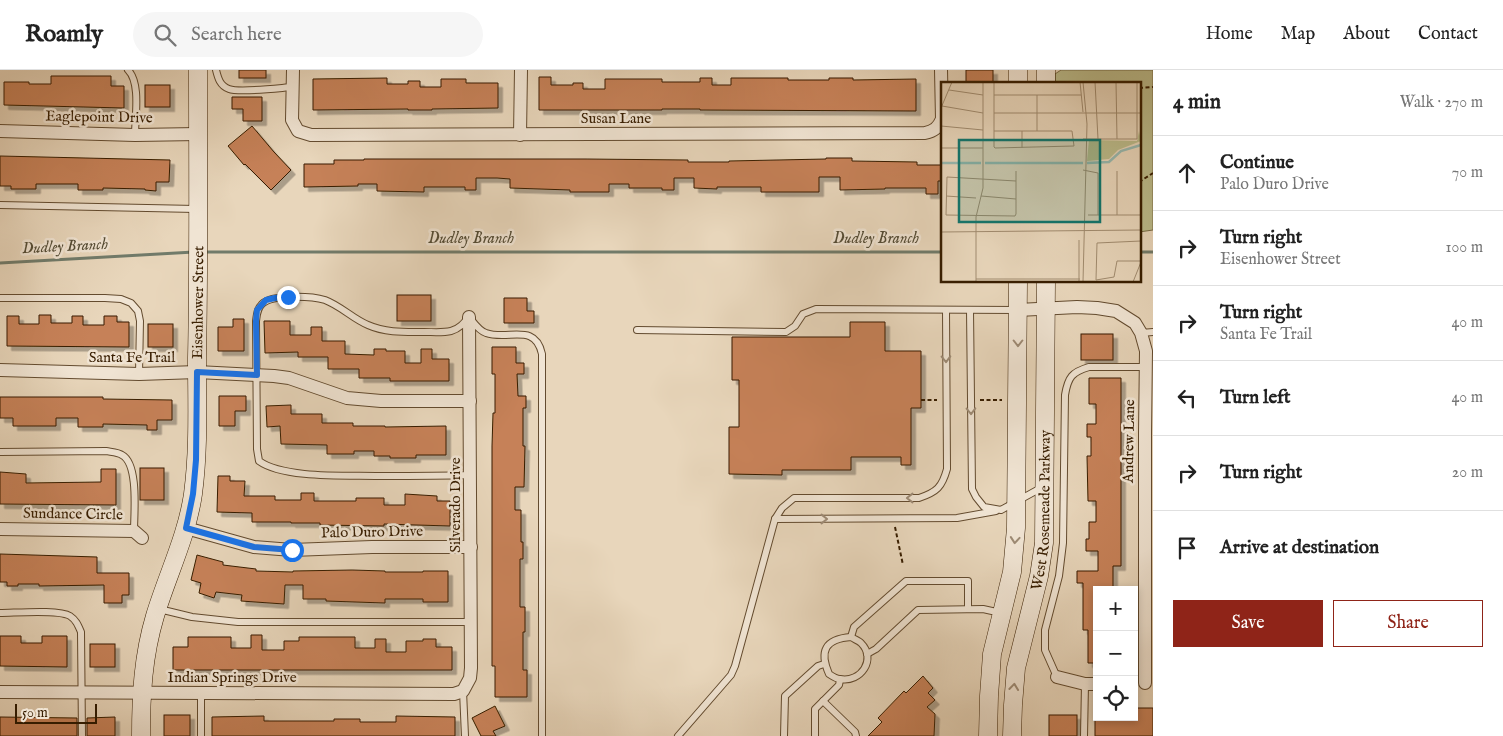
<!DOCTYPE html>
<html lang="en">
<head>
<meta charset="utf-8">
<style>
	body { margin:0; font-family:"IM FELL English",serif; background:#f6f6f6; color:#222 }
	.controls { position:absolute; right:15px; bottom:15px; display:grid; overflow:hidden; border-radius:0px; box-shadow:0 2px 8px #0003 }
	.controls button { width:45px; height:45px; display:grid; place-items:center; padding:0; border:0; border-bottom:1px solid #e0e0e0; background:#fff; color:#222; font:25px sans-serif }
	.scale { position:absolute; left:15px; bottom:12px; width:82px; box-sizing:border-box; padding-left:5px; border:2px solid #371d00; border-top:0; font-size:14px; line-height:18px; white-space:nowrap; color:#371d00; -webkit-text-stroke:4px #f0e4d3; paint-order:stroke }
	.stop { position:absolute; width:15px; height:15px; margin:-11px; border:4px solid #1a73e8; border-radius:50%; background:#fff }
	.stop.end { background:#1a73e8; border-color:#fff; box-shadow:0 1px 5px #0008 }
	.list { margin:0; padding:0; list-style:none }
	h2 { display:flex; justify-content:space-between; align-items:center; height:65px; margin:0; padding:0 20px; font-size:21px }
	h2 small { font-size:16px; font-weight:400; color:#767676 }
	.list li { display:grid; grid-template-columns:32px 1fr auto; gap:15px; align-items:center; box-sizing:border-box; height:75px; padding:0 20px; border-top:1px solid #e0e0e0 }
	.list b { display:block; font-size:19px; white-space:nowrap }
	.list p { margin:0; font-size:16px; white-space:nowrap; color:#767676 }
	.list em { font-size:16px; font-style:normal; color:#767676 }
	.actions { display:flex; gap:10px; padding:15px 20px }
	.actions a { flex:1; padding:11px 0; border:1px solid #8f2418; border-radius:0px; text-align:center; font-size:18px; color:#8f2418 }
	.actions .main { background:#8f2418; color:#fff }
	.icon { flex:none; width:28px; height:28px; fill:none; stroke:currentColor; stroke-width:2; stroke-linecap:round; stroke-linejoin:round }
	.map { position:relative; flex:none; width:1153px; height:666px; overflow:hidden }
	header { display:flex; align-items:center; gap:30px; box-sizing:border-box; height:70px; padding:0 25px; background:#fff; border-bottom:1px solid #e0e0e0 }
	header strong { font-size:24px }
	nav { display:flex; gap:28px; margin-inline-start:auto; font-size:18px }
	.search { width:350px; height:45px; background:#f6f6f6; display:flex; align-items:center; gap:12px; box-sizing:border-box; padding:0 18px; border-radius:28px; color:#767676; font-size:19px }
	main { display:flex }
	aside { flex:1; background:#fff }
	.map>svg:first-child { display:block }
	.green { fill:#bbbc8c; stroke:#796c46 }
	.lines { fill:none; stroke-linecap:round; stroke-linejoin:round }
	.stream { stroke:#717b6a; stroke-width:3 }
	.building { fill:#c68158; stroke:#371d00; filter:url(#shadow) }
	.lane-casing { stroke:#634b2f; stroke-width:8 }
	.street-casing { stroke:#634b2f; stroke-width:14 }
	.secondary-casing { stroke:#371d00; stroke-width:19 }
	.path { stroke:#371d00; stroke-width:2; stroke-dasharray:4 2.5; stroke-linecap:butt }
	.lane { stroke:#f0e4d3; stroke-width:6 }
	.street { stroke:#f0e4d3; stroke-width:12 }
	.secondary { stroke:#f0e4d3; stroke-width:18 }
	.oneway { stroke:#9d8a74 }
	.route { stroke:#1a73e8; stroke-width:6 }
	.labels { text-anchor:middle; dominant-baseline:central; stroke-width:5; stroke-linejoin:round; paint-order:stroke }
	.street-label { font-size:15px; fill:#371d00; stroke:#f0e4d3 }
	.water-label { font-size:16px; font-style:italic; fill:#544c35; stroke:#f0e4d3 }
	.inset-river { fill:none; stroke:#97b9b0; stroke-width:2.5 }
	.inset-road { fill:none; stroke:#a18c70; stroke-width:1 }
	.view { fill:#0f766e; fill-opacity:0.15; stroke:#0f766e; stroke-width:2.5 }
	.inset-edge { fill:none; stroke:#371d00; stroke-width:2.5 }
</style>
</head>
<body>
<header>
<strong>Roamly</strong>
<div class="search"><svg class="icon" aria-label="search" viewBox="0 0 24 24"><circle cx="10" cy="10" r="6"/><path d="M15 15l6 6"/></svg>Search here</div>
<nav><a>Home</a><a>Map</a><a>About</a><a>Contact</a></nav>
</header>
<main>
<div class="map">
<svg width="1153" height="666" viewBox="0 0 1153 666">
	<defs>
		<filter id="shadow"><feDropShadow dx="4.5" dy="4.5" stdDeviation="0" flood-color="#0004"/></filter>
	</defs>
	<rect width="100%" height="100%" fill="#e8d6bb"/>
	<filter id="stains"><feTurbulence type="fractalNoise" baseFrequency=".004" numOctaves="4"/><feColorMatrix values="0 0 0 0 .2 0 0 0 0 .09 0 0 0 0 .02 0 0 0 .5 -.17"/></filter>
	<radialGradient id="worn" r=".72"><stop offset=".6" stop-color="#630" stop-opacity="0"/><stop offset="1" stop-color="#630" stop-opacity=".3"/></radialGradient>
	<path class="green" d="M1061,0H1153V160L1139,162V14H1055V4Z"/>
	<g class="lines">
		<g class="stream">
			<path d="M205,182H942"/>
			<path d="M1139,182H1153"/>
			<path d="M0,193L194,182"/>
		</g>
	</g>
	<g class="building">
		<rect x="239" y="0" width="27" height="8"/>
		<rect x="966" y="0" width="27" height="14"/>
		<path d="M51,6H111V16H124V38L4,35V12H29V14H51Z"/>
		<path d="M539,7H551V15H573V13H583V19H605V9H662V12H700V8H712V15H731V8H788V10H829V8H853V10L916,9V41L700,40V39H662V40H539Z"/>
		<path d="M387,8V14H408V11H420V17H441V9H466V13H498V38L432,39V40H408V39L313,40V9Z"/>
		<rect x="145" y="15" width="25" height="22"/>
		<path d="M232,27H262V51H243V39H232Z"/>
		<path d="M252,56L274,82L291,100L271,120L245,94L244,95L228,76Z"/>
		<path d="M0,86L170,90L169,112H156V121L145,120V119L103,118V120H78V114H36V119H11V116H0Z"/>
		<path d="M826,88H852V91L917,92V95H942V111H938V124H926V118H885V119L840,120V107H819V122H761V117H717V119L694,118V108H674V120H662V118H629V114H609V122H570V120L510,118V109L497,108H476V120H465V117H424V122L377,121V114H358V116L304,117V94H334V90H364V89H586L688,90V92H729V91L826,89Z"/>
		<rect x="397" y="225" width="34" height="26"/>
		<path d="M504,228H527V241H534V253H504Z"/>
		<path d="M39,245H51V253H72V246H83V255H104V246H117V252H129V277L7,276V246H19V254H39Z"/>
		<path d="M233,249H244V281H218V257H233Z"/>
		<path d="M264,251H290V265H311V257H322V271H345V284L374,285V279H386V281H405V293H421V279H432V289H449V311H390V308H359V299H328V287H298V282L265,283Z"/>
		<path d="M850,252H885V281H921V338H911V395H901V387H851V400H782V405L729,404V357H739V310H732V267H850Z"/>
		<rect x="148" y="254" width="25" height="23"/>
		<rect x="1081" y="264" width="32" height="26"/>
		<path d="M492,277H516V293H524V304H517L518,326H526V338H523V376H525L524,417H515V440H521V472H523V489H520V537H525V562H523V600H527V627H495V596H492V376L493,343H495V304H492Z"/>
		<path d="M1089,308H1121V496H1113V520H1097V593H1088V560H1083V513H1077V501H1098V481H1086V469H1089V452H1096V431H1088L1087,386H1091V367H1087V354H1096V334H1089Z"/>
		<path d="M219,326H246V341H235V356H219Z"/>
		<path d="M0,327H103V329L172,330V350H157V360H147V355L103,354V357H78V348H56V356H13V348H0Z"/>
		<path d="M291,335V344H322V353H353V356H385V357L446,356V385H416V388H390V386H374V381H354V384H327V375L281,374L280,356L267,357L266,336Z"/>
		<rect x="140" y="398" width="24" height="32"/>
		<path d="M101,399H116V435L0,434V402L26,404V413L101,412Z"/>
		<path d="M218,406H230V411H245L244,426H275V430H301V423H314V431H356V428H384V435H405V424L437,426V431H450V456L384,454V456L320,455V453H291V452H252V443L217,442Z"/>
		<path d="M0,484L97,487V503H129V525H122V533H104V515L39,516V514H18V516H7V512H0Z"/>
		<path d="M197,485L223,492V495L256,499V501L293,502V501L352,500L385,501V502H423V501H448V532H423V529H385V533L326,531V529H303V515H285L284,534L241,531L242,525L216,522L214,528L199,523L201,513L191,510Z"/>
		<path d="M251,565H262V580H284V571H299V567H355V578H375V569H386V582H406V571H423V569H436V577H452V600H173V577H188V567H231V578H251Z"/>
		<path d="M0,566H21V573H42V566H67V597L0,596Z"/>
		<rect x="90" y="574" width="25" height="23"/>
		<path d="M923,606L933,618L928,623L935,630L927,637L935,644L934,666H868L882,652L878,648L904,621L906,623Z"/>
		<path d="M495,636L505,656L493,661L496,666H481L472,648Z"/>
		<path d="M1134,638H1153V666H1095V647H1134Z"/>
		<rect x="164" y="645" width="26" height="21"/>
		<rect x="1049" y="645" width="28" height="21"/>
		<path d="M264,646V651H334V649H360V652H396V646L455,647V666H212V647Z"/>
		<path d="M0,647L77,648V666H0Z"/>
		<path d="M115,647V666H87V648Z"/>
	</g>
	<g class="lines">
		<g class="lane-casing">
			<g id="lane">
				<path d="M128,0C141,13 135,47 135,65"/>
				<path d="M216,0C218,8 220,16 229,19C240,23 279,18 292,17"/>
				<path d="M0,135L196,139"/>
				<path d="M0,228H105L121,229L131,233L138,241L140,251L139,304"/>
				<path d="M970,240L972,419L976,427L984,437L1001,440L1041,418"/>
				<path d="M637,260L786,262L795,256L803,244L816,239L1017,240"/>
				<path d="M1141,263L1153,262"/>
				<path d="M0,382L106,381C111,382 118,382 122,385C139,394 134,444 134,461"/>
				<path d="M471,405C440,406 410,406 379,406C349,405 284,409 259,391L257,379L256,251C257,244 257,239 262,234C272,224 312,226 325,230C341,236 353,249 368,255C386,263 405,262 424,262C433,262 443,263 451,261C459,259 464,253 469,247C474,253 479,261 486,263C508,271 535,252 542,284V666"/>
				<path d="M775,449L957,448L996,441"/>
				<path d="M159,539L192,547L238,552H471"/>
				<path d="M0,543C15,543 59,539 70,546C76,550 78,555 81,562L82,666"/>
				<path d="M851,567L854,557L906,511H968V539"/>
				<path d="M851,567C854,569 859,571 861,573C877,589 861,613 840,609C837,609 832,606 829,604C819,581 825,569 851,567Z"/>
				<path d="M867,584L876,579L918,540L983,539L1001,543"/>
				<path d="M1057,607L1045,580V560L1059,506L1063,473L1065,325C1068,307 1072,302 1089,297H1146"/>
				<path d="M463,621L465,666"/>
				<path d="M201,623V666"/>
				<path d="M823,631L855,662L856,666"/>
				<path d="M678,666L731,605L735,596L775,449L782,438L794,428H919C937,422 942,417 947,399L946,240"/>
				<path d="M784,666L785,626L818,596L824,594"/>
				<path d="M815,666V639L839,615L840,610"/>
				<path d="M1084,666L1085,614"/>
			</g>
		</g>
		<g class="street-casing">
			<g id="street">
				<path d="M293,0L292,50L298,61L311,65L925,63C934,61 938,58 942,49L941,0"/>
				<path d="M0,61L135,65L198,64"/>
				<path d="M520,65L521,0"/>
				<path d="M1018,240L1077,237L1097,238L1116,241L1135,253L1141,263L1146,281L1145,363V613"/>
				<path d="M0,300L139,304L197,302L274,306L289,308L347,328L381,331H470"/>
				<path d="M186,458L254,477L292,480L372,477H471"/>
				<path d="M0,459L134,461L142,468"/>
				<path d="M1057,607L1085,614H1097"/>
				<path d="M0,622L454,624L463,621L470,608L471,598L469,247"/>
			</g>
		</g>
		<g class="secondary-casing">
			<g id="secondary">
				<path d="M1018,0V14"/>
				<path d="M1046,0V14"/>
				<path id="s1" d="M141,666C141,625 143,586 155,546C167,506 187,466 193,424C199,379 197,333 197,288C199,192 198,96 198,0"/>
				<path d="M988,666L989,626L992,584L1012,502L1016,458L1018,211"/>
				<path id="s2" d="M1012,666L1013,635L1016,598L1039,506L1044,473L1046,211"/>
			</g>
		</g>
		<g class="path">
			<path d="M1104,14H1108"/>
			<path d="M1139,18L1153,17"/>
			<path d="M1139,112L1153,103"/>
			<path d="M921,330H937"/>
			<path d="M980,330H1002"/>
			<path d="M895,457L903,495"/>
		</g>
		<use href="#lane" class="lane"/>
		<use href="#street" class="street"/>
		<use href="#secondary" class="secondary"/>
	</g>
	<defs><path id="oneway-chevron" d="M-2-3.5L2.5 0L-2 3.5" fill="none" stroke-width="1.6" stroke-linecap="round" stroke-linejoin="round" transform="scale(1.25)"/></defs>
	<g class="oneway">
		<use href="#oneway-chevron" transform="translate(1018 273) rotate(90)"/>
		<use href="#oneway-chevron" transform="translate(946 289) rotate(89)"/>
		<use href="#oneway-chevron" transform="translate(971 341) rotate(89)"/>
		<use href="#oneway-chevron" transform="translate(910 428) rotate(180)"/>
		<use href="#oneway-chevron" transform="translate(824 449)"/>
		<use href="#oneway-chevron" transform="translate(1015 470) rotate(95)"/>
		<use href="#oneway-chevron" transform="translate(1014 617) rotate(-84)"/>
	</g>
	<g class="lines">
		<path class="route" d="M288,227L275,228L266,230L257,240L256,251L257,305L197,302L196,390L193,424L186,458L254,477L292,480"/>
	</g>
	<g class="labels">
		<g class="street-label">
			<text transform="translate(99 47) rotate(1)">Eaglepoint Drive</text>
			<text x="616" y="48">Susan Lane</text>
			<text stroke="none"><textPath href="#s1" startOffset="441">Eisenhower Street</textPath></text>
			<text x="132" y="287">Santa Fe Trail</text>
			<text transform="translate(1129 371) rotate(-89)">Andrew Lane</text>
			<text transform="translate(455 435) rotate(-90)">Silverado Drive</text>
			<text stroke="none"><textPath href="#s2" startOffset="229">West Rosemeade Parkway</textPath></text>
			<text transform="translate(73 444) rotate(1)">Sundance Circle</text>
			<text transform="translate(372 462) rotate(-1)">Palo Duro Drive</text>
			<text x="232" y="607">Indian Springs Drive</text>
		</g>
		<g class="water-label">
			<text x="471" y="169">Dudley Branch</text>
			<text x="876" y="169">Dudley Branch</text>
			<text transform="translate(65 177) rotate(-3)">Dudley Branch</text>
		</g>
	</g>
	<g transform="translate(941 12)">
		<rect width="200" height="200" fill="#e8d6bb"/>
		<path d="M198,49L200,59L177,68L168,77L146,79L148,58L196,59Z" fill="#bbbc8c"/>
		<path class="inset-river" d="M0,81H40M44,81H142M146,81L168,80L180,69L200,63"/>
		<path class="inset-road" d="M53,0V65L54,66L133,64L131,49H53M139,0L142,30M142,0L146,42L142,200M154,0L157,57M175,0L176,57M8,8L42,13M53,13H140M1,24L42,31M0,26L11,0M53,31H200M0,44L42,48M96,49V13M142,57H196V0M0,66H42M81,66V49M142,88L157,91V133M75,89V132L74,134L5,133L6,95L75,99M5,114L35,116M40,114L75,117M147,133H200M176,133V89M0,150L200,148M138,158V200M156,161L200,159M35,197H139M155,198L173,195L176,179H200M155,198L156,161M35,200V135L42,106V0M192,200L200,180"/>
		<path class="view" d="M18,58H159V140H18Z"/>
		<rect width="200" height="200" class="inset-edge"/>
	</g>
	<rect width="100%" height="100%" filter="url(#stains)"/>
	<rect width="100%" height="100%" fill="url(#worn)"/>
</svg>
<div class="controls">
<button>+</button>
<button>−</button>
<button><svg class="icon" aria-label="locate" viewBox="0 0 24 24"><circle cx="12" cy="12" r="6"/><path d="M12 2v4M12 18v4M2 12h4M18 12h4"/></svg></button>
</div>
<div class="scale">50 m</div>
<div class="stop" style="left:292px;top:480px"></div>
<div class="stop end" style="left:288px;top:227px"></div>
</div>
<aside>
<h2>4 min<small>Walk · 270 m</small></h2>
<ul class="list">
<li><svg class="icon" aria-label="ahead" viewBox="0 0 24 24"><path d="M12 20V5M6 11l6-6 6 6"/></svg><div><b>Continue</b><p>Palo Duro Drive</p></div><em>70 m</em></li>
<li><svg class="icon" aria-label="right" viewBox="0 0 24 24"><path d="M7 20v-9h11M14 6l5 5-5 5"/></svg><div><b>Turn right</b><p>Eisenhower Street</p></div><em>100 m</em></li>
<li><svg class="icon" aria-label="right" viewBox="0 0 24 24"><path d="M7 20v-9h11M14 6l5 5-5 5"/></svg><div><b>Turn right</b><p>Santa Fe Trail</p></div><em>40 m</em></li>
<li><svg class="icon" aria-label="left" viewBox="0 0 24 24"><path d="M17 20v-9H6M10 6l-5 5 5 5"/></svg><div><b>Turn left</b></div><em>40 m</em></li>
<li><svg class="icon" aria-label="right" viewBox="0 0 24 24"><path d="M7 20v-9h11M14 6l5 5-5 5"/></svg><div><b>Turn right</b></div><em>20 m</em></li>
<li><svg class="icon" aria-label="arrive" viewBox="0 0 24 24"><path d="M6 21V4h12l-3 4 3 4H6"/></svg><div><b>Arrive at destination</b></div></li>
</ul>
<div class="actions"><a class="main">Save</a><a>Share</a></div>
</aside>
</main>
</body>
</html>
